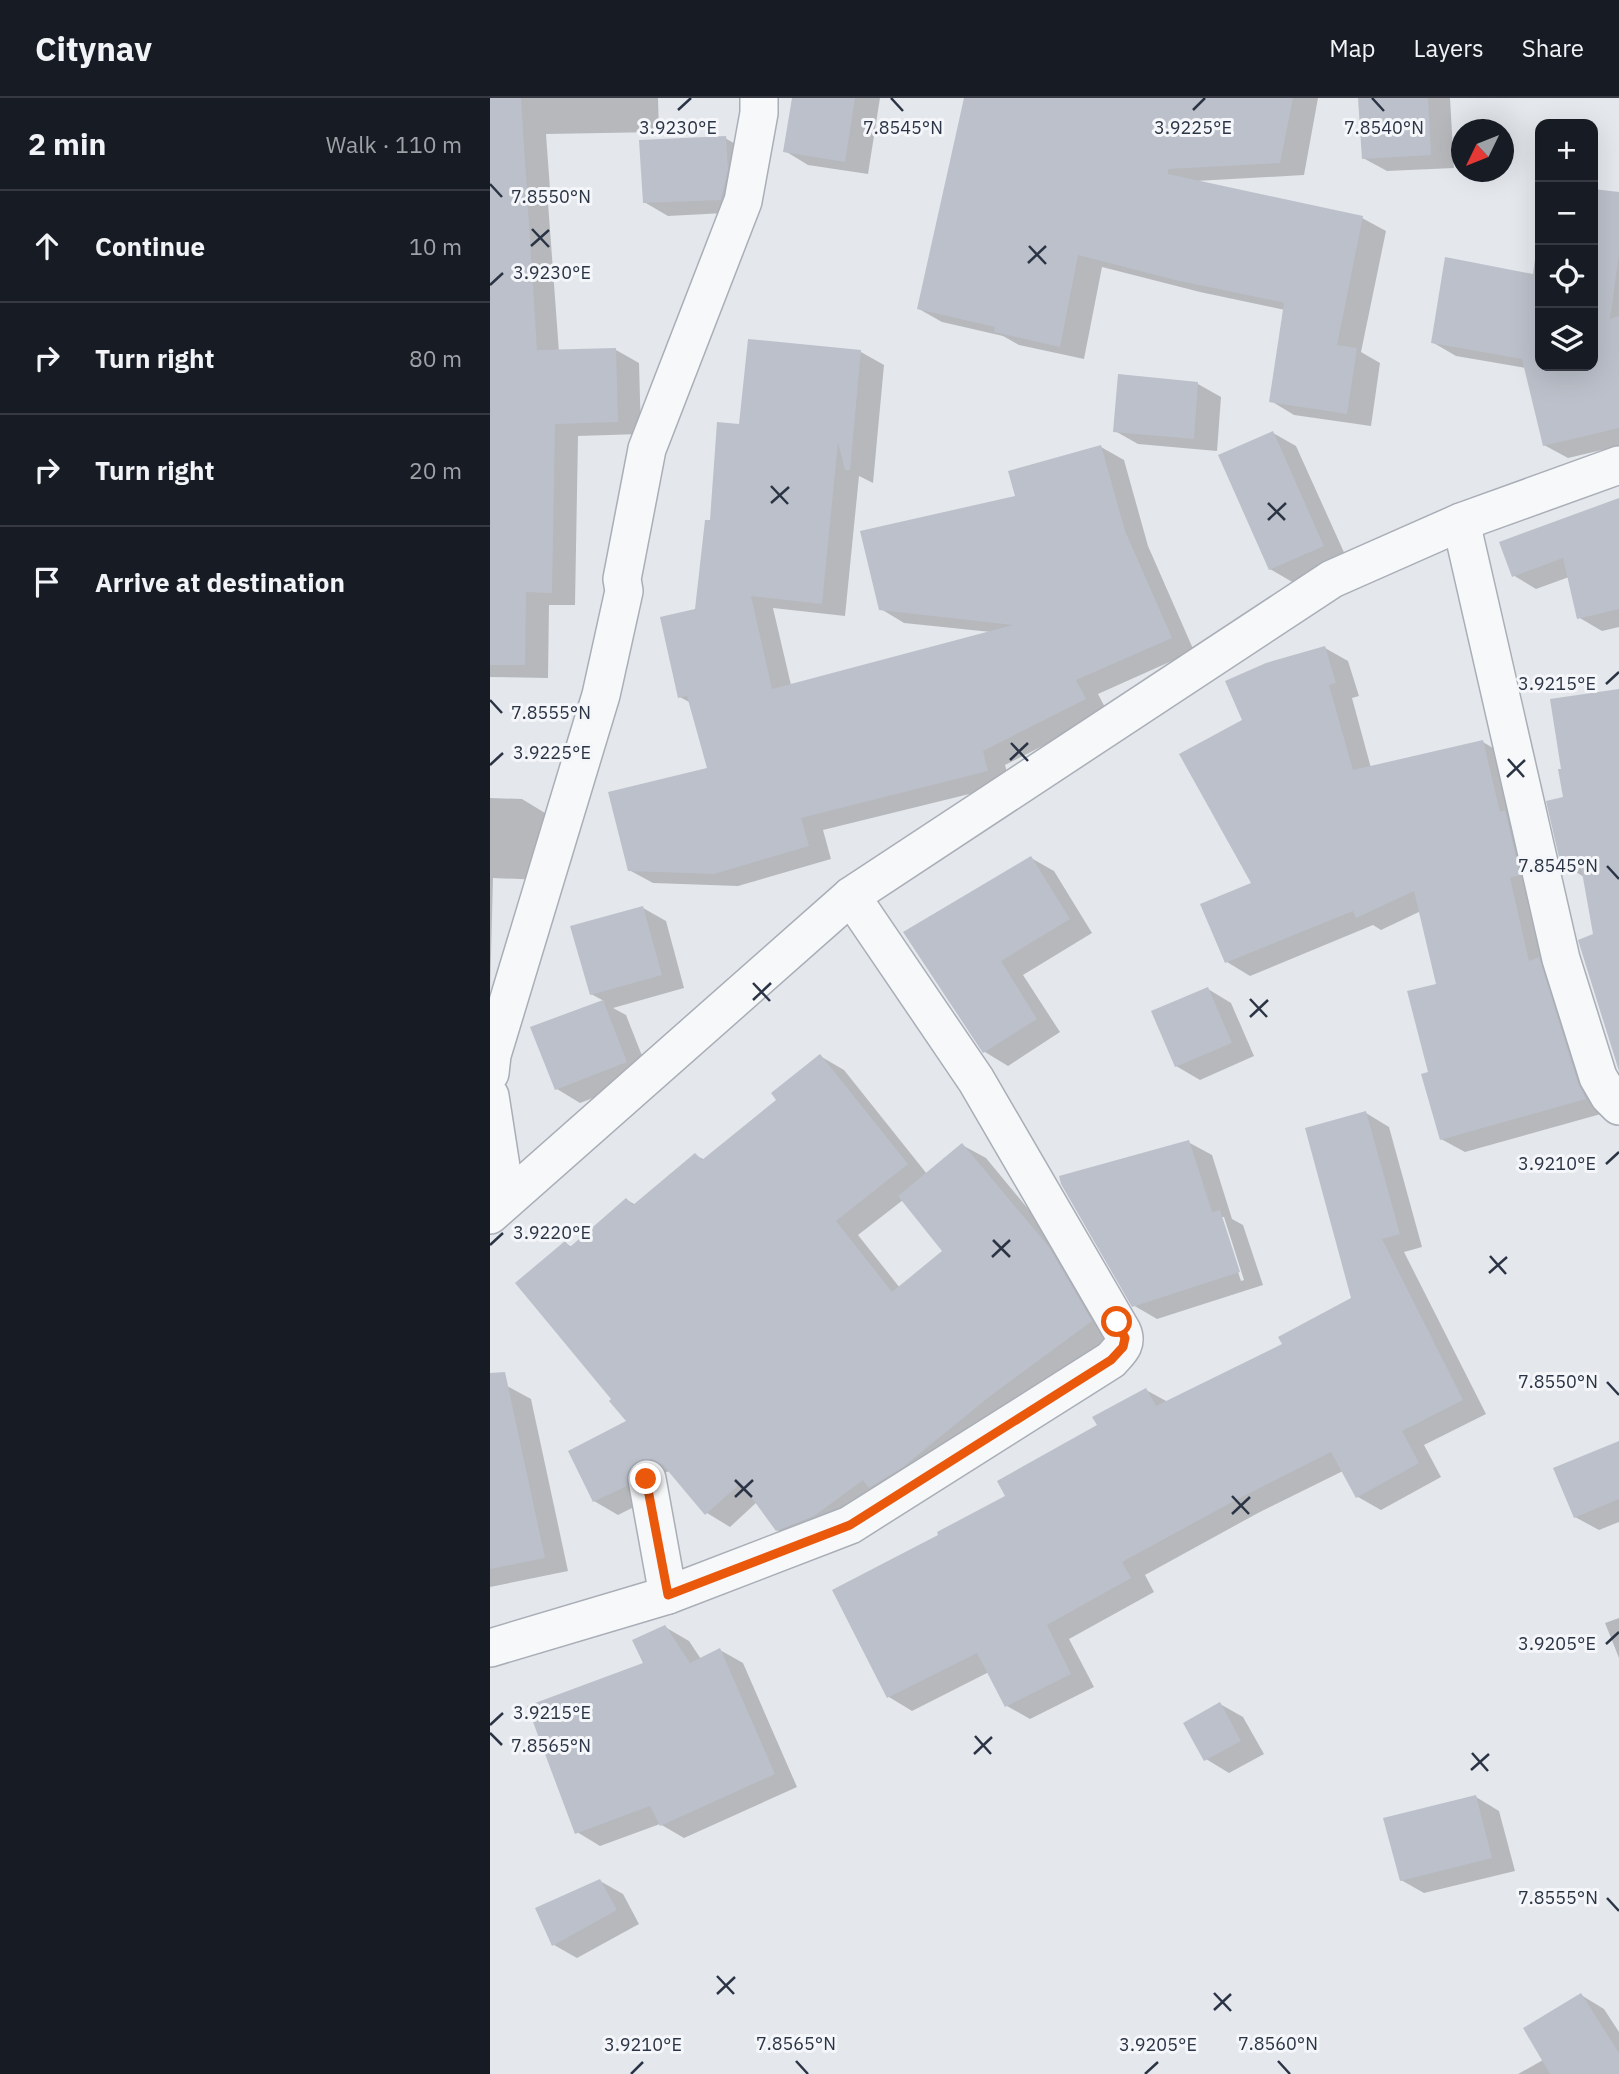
<!DOCTYPE html>
<html lang="en">
<head>
<meta charset="utf-8">
<style>
	body { margin:0; font-family:"IBM Plex Sans",sans-serif; background:#242831; color:#f1f3f6 }
	.controls { position:absolute; right:21px; top:21px; display:grid; overflow:hidden; border-radius:14px; box-shadow:0 7px 28px #0002 }
	.controls button { width:63px; height:63px; display:grid; place-items:center; padding:0; border:0; border-bottom:2px solid #363941; background:#171b24; color:#f1f3f6; font:35px sans-serif }
	.compass { position:absolute; left:961px; top:21px; width:63px; height:63px; border-radius:50%; background:#171b24; box-shadow:0 7px 28px #0002; rotate:227deg }
	.stop { position:absolute; width:21px; height:21px; margin:-16px; border:5px solid #ea580c; border-radius:50%; background:#fff }
	.stop.end { background:#ea580c; border-color:#fff; box-shadow:0 2px 7px #0008 }
	.list { margin:0; padding:0; list-style:none }
	h2 { display:flex; justify-content:space-between; align-items:center; height:91px; margin:0; padding:0 28px; font-size:30px }
	h2 small { font-size:23px; font-weight:400; color:#9ea1a6 }
	.list li { display:grid; grid-template-columns:46px 1fr auto; gap:21px; align-items:center; box-sizing:border-box; height:112px; padding:0 28px; border-top:2px solid #363941 }
	.list b { display:block; font-size:26px; white-space:nowrap }
	.list em { font-size:23px; font-style:normal; color:#9ea1a6 }
	.icon { flex:none; width:38px; height:38px; fill:none; stroke:currentColor; stroke-width:2; stroke-linecap:round; stroke-linejoin:round }
	.map { position:relative; flex:none; width:1129px; height:1976px; overflow:hidden }
	header { display:flex; align-items:center; gap:42px; box-sizing:border-box; height:98px; padding:0 35px; background:#171b24; border-bottom:2px solid #363941 }
	header strong { font-size:33px }
	nav { display:flex; gap:38px; margin-inline-start:auto; font-size:24px }
	main { display:flex }
	aside { flex:1; background:#171b24 }
	.map>svg:first-child { display:block }
	.shadow { fill:#0003; fill-rule:evenodd }
	.building { fill:#bbc0ca }
	.lines { fill:none; stroke-linecap:round; stroke-linejoin:round }
	.minor-casing { stroke:#a9aeb7; stroke-width:40 }
	.minor { stroke:#f7f8fa; stroke-width:37 }
	.route { stroke:#ea580c; stroke-width:9 }
	.ticks { fill:none; stroke:#2b3445; stroke-width:2.5 }
	.ticks-label { font-size:18px; text-anchor:middle; fill:#2b3445; stroke:#f4f6f9; stroke-width:6; stroke-linejoin:round; paint-order:stroke }
</style>
</head>
<body>
<header>
<strong>Citynav</strong>
<nav><a>Map</a><a>Layers</a><a>Share</a></nav>
</header>
<main>
<aside>
<h2>2 min<small>Walk · 110 m</small></h2>
<ul class="list">
<li><svg class="icon" aria-label="ahead" viewBox="0 0 24 24"><path d="M12 20V5M6 11l6-6 6 6"/></svg><div><b>Continue</b></div><em>10 m</em></li>
<li><svg class="icon" aria-label="right" viewBox="0 0 24 24"><path d="M7 20v-9h11M14 6l5 5-5 5"/></svg><div><b>Turn right</b></div><em>80 m</em></li>
<li><svg class="icon" aria-label="right" viewBox="0 0 24 24"><path d="M7 20v-9h11M14 6l5 5-5 5"/></svg><div><b>Turn right</b></div><em>20 m</em></li>
<li><svg class="icon" aria-label="arrive" viewBox="0 0 24 24"><path d="M6 21V4h12l-3 4 3 4H6"/></svg><div><b>Arrive at destination</b></div></li>
</ul>
</aside>
<div class="map">
<svg width="1129" height="1976" viewBox="0 0 1129 1976">
	<rect width="100%" height="100%" fill="#e4e7ec"/>
	<g class="shadow">
		<path d="M0,0H168L169,34L56,36L60,91H57L69,254L126,252L149,265L151,336L88,338L85,507H59L58,580L0,579Z"/>
		<path d="M304,0H390L378,76L318,67L295,53Z"/>
		<path d="M476,0H828L814,77L706,83L872,120L896,133L871,254L890,265L881,328L804,317L781,303L795,212L710,194L612,169L594,261L529,247L513,238L452,224L429,211Z"/>
		<path d="M870,0H960L964,70L897,73L873,60Z"/>
		<path d="M235,40L259,54L254,114L178,118L154,104Z"/>
		<path d="M1103,93L1129,96V348L1078,360L1054,347L1036,270L966,258L942,244L1045,178L1050,136V268H1103Z"/>
		<path d="M371,254L394,267L383,385L369,378L355,518L283,510L301,587L501,534L414,525L391,511L527,399L611,349L634,362L658,448L704,553L608,596L618,615L515,667L520,686L333,732L341,761L248,788L163,785L139,772L219,671L199,604L190,599L222,424L251,328Z"/>
		<path d="M708,286L731,299L727,353L648,346L625,333Z"/>
		<path d="M783,335L806,348L857,461L804,485L780,471Z"/>
		<path d="M1129,402V529L1112,533L1088,519L1079,479L1046,491L1023,477Z"/>
		<path d="M835,550L858,563L869,598L862,600L881,670L993,644L1016,658L1118,1014L975,1054L951,1041L940,975L948,887L931,813L891,832L883,827L760,878L737,864L763,786L754,623Z"/>
		<path d="M1129,593V970L1094,779L1073,766L1075,700Z"/>
		<path d="M0,700L32,701L55,715L53,782L3,780L0,897Z"/>
		<path d="M541,760L564,773L602,835L533,877L570,934L518,968L495,954L416,834Z"/>
		<path d="M153,810L176,823L194,890L123,910L136,917L160,978L90,1005L67,991L42,930L114,903L101,896Z"/>
		<path d="M718,891L741,905L764,958L710,982L686,968Z"/>
		<path d="M330,958L354,972L437,1076L472,1047L496,1060L582,1164L624,1236L522,1312L311,1445L287,1432L267,1404L240,1429L217,1415L180,1373L167,1377L160,1401L128,1417L104,1403L139,1324L124,1301L75,1145L82,1149L137,1102L146,1107L205,1057L215,1062L289,1002ZM413,1102L455,1154L410,1190L368,1137Z"/>
		<path d="M876,1015L899,1029L932,1149L914,1154L996,1316L934,1347L951,1379L891,1412L868,1399L853,1373L768,1415L655,1477L664,1494L579,1541L604,1589L540,1621L517,1608L499,1574L422,1613L399,1599L344,1492L450,1438L517,1399L656,1292L678,1304L794,1246L863,1201Z"/>
		<path d="M698,1044L722,1057L742,1121L753,1127L773,1187L667,1221L643,1207ZM730,1119H734L754,1182L751,1183Z"/>
		<path d="M17,1288L41,1301L78,1473L0,1489V1291Z"/>
		<path d="M1129,1349V1424L1109,1432L1085,1419Z"/>
		<path d="M1129,1520V1560L1115,1525Z"/>
		<path d="M175,1529L199,1543L211,1561L230,1552L253,1565L307,1689L194,1740L170,1726L110,1748L87,1734L155,1566Z"/>
		<path d="M730,1606L753,1619L774,1656L739,1675L716,1661Z"/>
		<path d="M986,1699L1009,1713L1025,1773L934,1795L911,1782Z"/>
		<path d="M110,1783L133,1796L149,1826L87,1860L64,1847Z"/>
		<path d="M1091,1897L1114,1911L1129,1934V1976H1028L1053,1962Z"/>
	</g>
	<g class="building">
		<path d="M0,0H31L47,252L126,250L128,324L65,326L62,495L36,494L35,567H0Z"/>
		<path d="M302,0H365L355,64L293,54Z"/>
		<path d="M474,0H803L790,65L678,71V76L873,118L847,247L867,250L857,316L779,304L794,205L791,204L685,182L588,157L570,249L504,234L505,229L427,211Z"/>
		<path d="M868,0H938L941,57L872,61Z"/>
		<path d="M236,38L238,71L231,102L153,105L149,42Z"/>
		<path d="M1103,91L1129,94V156L1120,221L1129,218V330L1053,348L1032,261L941,245L955,159L1043,176L1050,123V268H1103Z"/>
		<path d="M258,241L371,252L360,372H355L348,344L332,506L261,498L282,591L523,527L389,512L370,433L525,398L518,373L611,347L635,433L682,540L586,582L596,601L493,653L498,673L311,720L319,748L224,776L138,773L118,694L217,670L197,598L188,600L170,519L205,511L215,422H220L227,324L249,326Z"/>
		<path d="M628,276L708,284L704,341L623,334Z"/>
		<path d="M783,333L834,448L779,472L728,357Z"/>
		<path d="M1129,400V511L1087,521L1073,460L1022,479L1009,444Z"/>
		<path d="M835,548L846,585L839,587L863,672L993,642L1010,714L1015,712L1030,777L1020,780L1039,863L1049,859L1088,985L1096,1001L950,1042L931,976L938,974L917,893L946,886L924,793L866,820L863,813L735,865L710,806L761,785L689,656L752,622L735,583L776,565Z"/>
		<path d="M1129,591V973L1088,842L1103,836L1090,763L1071,768L1056,703L1073,699L1068,671H1071L1060,601Z"/>
		<path d="M541,758L580,821L511,863L547,921L493,955L413,834Z"/>
		<path d="M153,808L172,877L100,897L80,828Z"/>
		<path d="M718,889L742,945L685,969L661,913Z"/>
		<path d="M113,902L137,964L65,992L40,929Z"/>
		<path d="M330,956L418,1066L346,1123L402,1194L452,1153L408,1098L472,1045L559,1149L602,1223L499,1299L413,1369L379,1390L373,1382L324,1418L286,1433L251,1385L215,1417L173,1367L163,1361H153L144,1365L137,1375V1388L103,1404L78,1353L136,1323L119,1303L121,1301L25,1185L75,1143L80,1149L136,1100L143,1107L205,1055L212,1062L286,1002L281,995Z"/>
		<path d="M876,1013L910,1136L892,1141L973,1302L912,1333L929,1365L866,1400L841,1354L744,1403L632,1464L641,1480L557,1527L581,1576L515,1609L487,1555L397,1600L342,1492L448,1437L447,1434L515,1398L507,1383L607,1327L602,1319L656,1290L666,1308L792,1246L788,1239L861,1200L815,1030Z"/>
		<path d="M699,1042L722,1114L730,1112L750,1174L642,1209L571,1086L569,1078Z"/>
		<path d="M15,1274L55,1460L0,1471V1275Z"/>
		<path d="M1129,1343V1401L1084,1420L1063,1370Z"/>
		<path d="M175,1527L200,1565L230,1550L285,1676L170,1728L160,1708L85,1736L37,1608L153,1565L142,1542Z"/>
		<path d="M730,1604L751,1643L714,1663L693,1625Z"/>
		<path d="M986,1697L1002,1760L910,1783L893,1720Z"/>
		<path d="M110,1781L127,1812L62,1848L45,1810Z"/>
		<path d="M1091,1895L1129,1955V1976H1060L1033,1930Z"/>
	</g>
	<g class="lines">
		<g class="minor-casing">
			<g id="minor">
				<path d="M971,424L1071,861L1108,979L1119,998L1129,1008"/>
				<path d="M0,975L2,957L111,597L134,493L132,481L157,351L253,103L269,15V0"/>
				<path d="M0,998L16,1101"/>
				<path d="M0,1117L361,798L842,481L971,424L1129,367"/>
				<path d="M157,1381L178,1497"/>
				<path d="M0,1550L178,1497L360,1427L621,1262C630,1252 638,1246 632,1233L486,982L361,798"/>
			</g>
		</g>
		<use href="#minor" class="minor"/>
	</g>
	<g class="lines">
		<path class="route" d="M156,1381L178,1497L360,1427L621,1262L633,1249L635,1240L627,1224"/>
	</g>
	<path class="ticks" d="M401,0L413,13M882,0L894,13M188,12L201,0M703,12L715,0M0,86L12,99M42,131L59,149M41,148L59,132M539,148L556,166M538,165L556,148M0,187L13,175M281,388L298,406M281,405L299,389M778,405L795,422M778,422L796,405M1116,586L1129,574M0,602L12,615M521,645L538,663M1018,661L1034,679M520,662L538,645M0,667L13,655M1017,679L1035,662M1117,768L1129,781M263,885L280,903M760,901L777,919M263,902L281,885M760,919L778,902M1116,1066L1129,1054M503,1142L520,1159M0,1147L13,1135M1000,1158L1016,1176M502,1159L520,1142M999,1175L1017,1159M1117,1284L1129,1297M245,1382L262,1399M742,1398L759,1416M245,1399L263,1382M742,1416L760,1399M1116,1546L1129,1534M0,1627L13,1615M0,1635L12,1647M485,1638L501,1656M982,1655L998,1673M484,1656L502,1639M981,1672L999,1656M1117,1800L1129,1813M227,1878L244,1896M724,1895L741,1913M227,1896L245,1879M724,1912L741,1896M306,1963L318,1976M788,1963L800,1976M141,1976L153,1964M655,1976L668,1964"/>
	<g class="ticks-label">
		<text x="188" y="36">3.9230°E</text>
		<text x="703" y="36">3.9225°E</text>
		<text x="413" y="36">7.8545°N</text>
		<text x="894" y="36">7.8540°N</text>
		<text x="61" y="105">7.8550°N</text>
		<text x="62" y="181">3.9230°E</text>
		<text x="1067" y="592">3.9215°E</text>
		<text x="61" y="621">7.8555°N</text>
		<text x="62" y="661">3.9225°E</text>
		<text x="1068" y="774">7.8545°N</text>
		<text x="1067" y="1072">3.9210°E</text>
		<text x="62" y="1141">3.9220°E</text>
		<text x="1068" y="1290">7.8550°N</text>
		<text x="1067" y="1552">3.9205°E</text>
		<text x="62" y="1621">3.9215°E</text>
		<text x="61" y="1654">7.8565°N</text>
		<text x="1068" y="1806">7.8555°N</text>
		<text x="306" y="1952">7.8565°N</text>
		<text x="788" y="1952">7.8560°N</text>
		<text x="153" y="1953">3.9210°E</text>
		<text x="668" y="1953">3.9205°E</text>
	</g>
</svg>
<div class="controls">
<button>+</button>
<button>−</button>
<button><svg class="icon" aria-label="locate" viewBox="0 0 24 24"><circle cx="12" cy="12" r="6"/><path d="M12 2v4M12 18v4M2 12h4M18 12h4"/></svg></button>
<button><svg class="icon" aria-label="layers" viewBox="0 0 24 24"><path d="M12 4l9 5-9 5-9-5zM3 14l9 5 9-5"/></svg></button>
</div>
<svg class="compass" viewBox="-18 -18 36 36"><path d="M0-13l5 13h-10z" fill="#e53935"/><path d="M0 13l5-13h-10z" fill="#9ea1a6"/></svg>
<div class="stop" style="left:627px;top:1224px"></div>
<div class="stop end" style="left:156px;top:1381px"></div>
</div>
</main>
</body>
</html>
